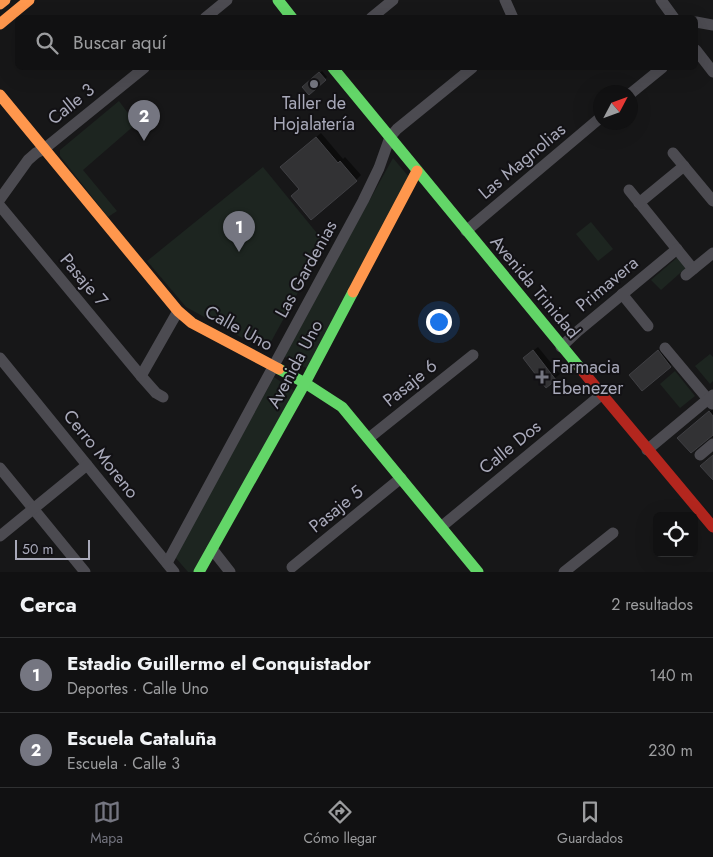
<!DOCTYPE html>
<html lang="es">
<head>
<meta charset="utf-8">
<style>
	body { margin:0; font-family:Jost,sans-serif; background:#1e1f20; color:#f1f3f6 }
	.controls { position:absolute; right:15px; bottom:15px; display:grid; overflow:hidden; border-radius:8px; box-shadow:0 5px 20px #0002 }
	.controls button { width:45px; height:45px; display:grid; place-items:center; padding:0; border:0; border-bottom:1px solid #303132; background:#111112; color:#f1f3f6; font:25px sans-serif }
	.compass { position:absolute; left:593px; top:85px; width:45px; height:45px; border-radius:50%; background:#111112; box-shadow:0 5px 20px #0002; rotate:49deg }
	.scale { position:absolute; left:15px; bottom:12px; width:75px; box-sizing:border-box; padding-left:5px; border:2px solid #a8a9b9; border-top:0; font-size:14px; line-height:18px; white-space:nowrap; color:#a8a9b9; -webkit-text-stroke:4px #121114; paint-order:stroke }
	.you { position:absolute; left:438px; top:321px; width:18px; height:18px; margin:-12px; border:4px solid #fff; border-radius:50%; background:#1a73e8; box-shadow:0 0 0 8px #1a73e833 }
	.badge { display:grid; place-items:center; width:32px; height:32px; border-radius:50%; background:#757681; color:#fff; font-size:16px; font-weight:700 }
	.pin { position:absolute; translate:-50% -41px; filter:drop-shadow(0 1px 2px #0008) }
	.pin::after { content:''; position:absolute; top:26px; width:18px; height:15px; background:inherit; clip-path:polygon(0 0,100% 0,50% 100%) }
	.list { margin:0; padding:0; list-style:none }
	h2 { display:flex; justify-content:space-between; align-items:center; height:65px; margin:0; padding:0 20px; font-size:21px }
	h2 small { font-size:16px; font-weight:400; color:#9c9d9f }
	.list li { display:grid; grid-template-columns:32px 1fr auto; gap:15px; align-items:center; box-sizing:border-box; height:75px; padding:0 20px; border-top:1px solid #303132 }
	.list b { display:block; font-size:19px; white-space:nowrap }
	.list p { margin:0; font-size:16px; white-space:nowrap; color:#9c9d9f }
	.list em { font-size:16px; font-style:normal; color:#9c9d9f }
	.icon { flex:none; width:28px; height:28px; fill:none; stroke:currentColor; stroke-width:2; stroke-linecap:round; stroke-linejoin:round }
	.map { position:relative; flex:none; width:713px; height:572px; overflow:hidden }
	.search { position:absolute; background:#111112; box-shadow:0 5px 20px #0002; left:15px; right:15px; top:15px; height:55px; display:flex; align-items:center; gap:12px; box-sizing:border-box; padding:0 18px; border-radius:8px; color:#9c9d9f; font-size:19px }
	.sheet { height:215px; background:#111112 }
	nav { display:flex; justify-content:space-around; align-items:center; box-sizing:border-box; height:70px; border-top:1px solid #303132; background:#111112; font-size:14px; color:#9c9d9f }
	nav a { display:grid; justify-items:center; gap:2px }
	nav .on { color:#757681 }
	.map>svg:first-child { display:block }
	.green { fill:#1d2520 }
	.shadow { fill:#0007 }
	.building { fill:#323234; stroke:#404044 }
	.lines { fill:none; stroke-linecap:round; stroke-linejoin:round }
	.street { stroke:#4c4b51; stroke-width:11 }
	.fast { stroke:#63d668; stroke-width:11 }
	.slow { stroke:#ff974d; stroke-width:11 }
	.jam { stroke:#b3261e; stroke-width:11 }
	.poi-dot { fill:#757681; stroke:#121114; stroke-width:2 }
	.labels { text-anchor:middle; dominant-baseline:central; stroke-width:4; stroke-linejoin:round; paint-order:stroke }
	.poi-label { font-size:18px; fill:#a8a9b9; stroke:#121114 }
	.street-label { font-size:18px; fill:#a8a9b9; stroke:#121114 }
</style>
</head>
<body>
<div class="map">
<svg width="713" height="572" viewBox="0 0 713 572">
	<rect width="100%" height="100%" fill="#171718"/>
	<g class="green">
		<path d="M119,101L136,124L83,170L117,211L108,217L60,156V150Z"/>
		<path d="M393,158L409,177L308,369L283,356Z"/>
		<path d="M263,167L325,243L266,351L186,307L147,261Z"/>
		<path d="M591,222L613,249L598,261L576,234Z"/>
		<path d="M679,256L688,266L661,290L651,280Z"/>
		<path d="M710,354L713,357V381L710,384L695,366Z"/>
		<path d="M675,371L695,396L680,408L660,384Z"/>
		<path d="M274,377L296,392L193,572H188L175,557Z"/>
	</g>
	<g class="shadow">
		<path d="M322,71L327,77L309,93L304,87Z"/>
		<path d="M321,133L343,159L345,157L361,175L356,180L300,189L286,163Z"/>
		<path d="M538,347L560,374L546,386L529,354Z"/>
		<path d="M662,348L673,362L670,366L634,372Z"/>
		<path d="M713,409V433L682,434Z"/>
	</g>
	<g class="building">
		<path d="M319,72L326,80L309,95L302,87Z"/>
		<path d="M316,137L338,163L340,161L357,181L311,220L291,196L299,189L280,167Z"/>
		<path d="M533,350L556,380L546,388L523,358Z"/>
		<path d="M658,350L671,367L642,391L629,375Z"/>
		<path d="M709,411L713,416V435L691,453L677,438Z"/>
		<path d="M713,455V480L700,466Z"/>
	</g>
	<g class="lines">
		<g class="street">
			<path d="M505,0L513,18"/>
			<path d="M661,0L674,18"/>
			<path d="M205,18L227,0"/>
			<path d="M371,18L393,0"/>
			<path d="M696,22L713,25"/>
			<path d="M696,50L713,72"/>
			<path d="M630,94L662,68"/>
			<path d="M673,153L713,201"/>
			<path d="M629,190L693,269"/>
			<path d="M0,199L28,160L36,153L44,149L144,68"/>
			<path d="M639,203L684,166"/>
			<path d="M0,206L141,376L156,393L163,397"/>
			<path d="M466,231L600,118"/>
			<path d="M686,275L713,253"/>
			<path d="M622,294L648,326"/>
			<path d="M561,347L578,331L677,249"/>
			<path d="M665,348L712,404"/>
			<path d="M0,358L174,572"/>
			<path d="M141,376L178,311"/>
			<path d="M369,438L473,355"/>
			<path d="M647,450L713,395"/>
			<path d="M700,455L713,444"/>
			<path d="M0,468L85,572"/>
			<path d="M441,527L601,395"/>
			<path d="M0,536L87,465"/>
			<path d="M212,549L230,572"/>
			<path d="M167,563L363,201L379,168L390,137L397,129L472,68"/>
			<path d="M292,567L401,478"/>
			<path d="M564,572L613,533"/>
		</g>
		<g class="fast">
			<path d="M278,0L292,18"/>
			<path d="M333,68L580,368"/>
			<path d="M279,369L305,383L342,407L478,572"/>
			<path d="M199,572L305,383L353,292"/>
		</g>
		<g class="slow">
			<path d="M0,4L5,0"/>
			<path d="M0,24L29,0"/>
			<path d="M0,95L178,311L192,323L279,369"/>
			<path d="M353,292L417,171"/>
		</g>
		<path class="jam" d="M580,368L713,527"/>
	</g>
	<g class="poi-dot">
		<circle cx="314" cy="84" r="5"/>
		<path d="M539.5 369.5h5v5h5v5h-5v5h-5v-5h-5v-5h5z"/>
	</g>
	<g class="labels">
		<g class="poi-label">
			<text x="314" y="103">Taller de<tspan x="314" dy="21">Hojalatería</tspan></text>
			<text x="552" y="367" text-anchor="start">Farmacia<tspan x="552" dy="21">Ebenezer</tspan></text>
		</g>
		<g class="street-label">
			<text transform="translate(71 104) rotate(-39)">Calle 3</text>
			<text transform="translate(522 161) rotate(-40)">Las Magnolias</text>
			<text transform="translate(306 269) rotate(-61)">Las Gardenias</text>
			<text transform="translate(84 280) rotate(50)">Pasaje 7</text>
			<text transform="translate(607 284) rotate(-40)">Primavera</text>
			<text transform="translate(535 287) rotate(50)">Avenida Trinidad</text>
			<text transform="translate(239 328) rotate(29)">Calle Uno</text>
			<text transform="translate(295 364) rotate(-62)">Avenida Uno</text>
			<text transform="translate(410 383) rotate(-39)">Pasaje 6</text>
			<text transform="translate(510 447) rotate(-39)">Calle Dos</text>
			<text transform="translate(101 454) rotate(51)">Cerro Moreno</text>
			<text transform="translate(336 509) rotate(-39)">Pasaje 5</text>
		</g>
	</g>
</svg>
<div class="controls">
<button><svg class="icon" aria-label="locate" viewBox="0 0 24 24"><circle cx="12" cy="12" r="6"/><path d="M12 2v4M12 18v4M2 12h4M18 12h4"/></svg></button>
</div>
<svg class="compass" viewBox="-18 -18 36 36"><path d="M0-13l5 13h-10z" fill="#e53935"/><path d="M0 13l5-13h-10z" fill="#9c9d9f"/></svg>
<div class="scale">50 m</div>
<div class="you"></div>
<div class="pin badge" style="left:239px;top:252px">1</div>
<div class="pin badge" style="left:144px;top:141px">2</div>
<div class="search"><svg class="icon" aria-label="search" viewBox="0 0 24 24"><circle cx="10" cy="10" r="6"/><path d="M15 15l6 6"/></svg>Buscar aquí</div>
</div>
<section class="sheet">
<h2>Cerca<small>2 resultados</small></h2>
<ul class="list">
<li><span class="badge">1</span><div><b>Estadio Guillermo el Conquistador</b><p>Deportes · Calle Uno</p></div><em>140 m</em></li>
<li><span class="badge">2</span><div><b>Escuela Cataluña</b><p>Escuela · Calle 3</p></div><em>230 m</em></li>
</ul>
</section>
<nav>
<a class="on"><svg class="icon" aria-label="map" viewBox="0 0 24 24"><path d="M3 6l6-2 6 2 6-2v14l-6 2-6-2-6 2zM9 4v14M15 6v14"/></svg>Mapa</a>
<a><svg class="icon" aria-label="directions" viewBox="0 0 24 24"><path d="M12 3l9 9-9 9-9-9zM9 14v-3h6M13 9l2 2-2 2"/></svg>Cómo llegar</a>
<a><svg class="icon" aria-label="saved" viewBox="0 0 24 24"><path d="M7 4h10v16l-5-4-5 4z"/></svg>Guardados</a>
</nav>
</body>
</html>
